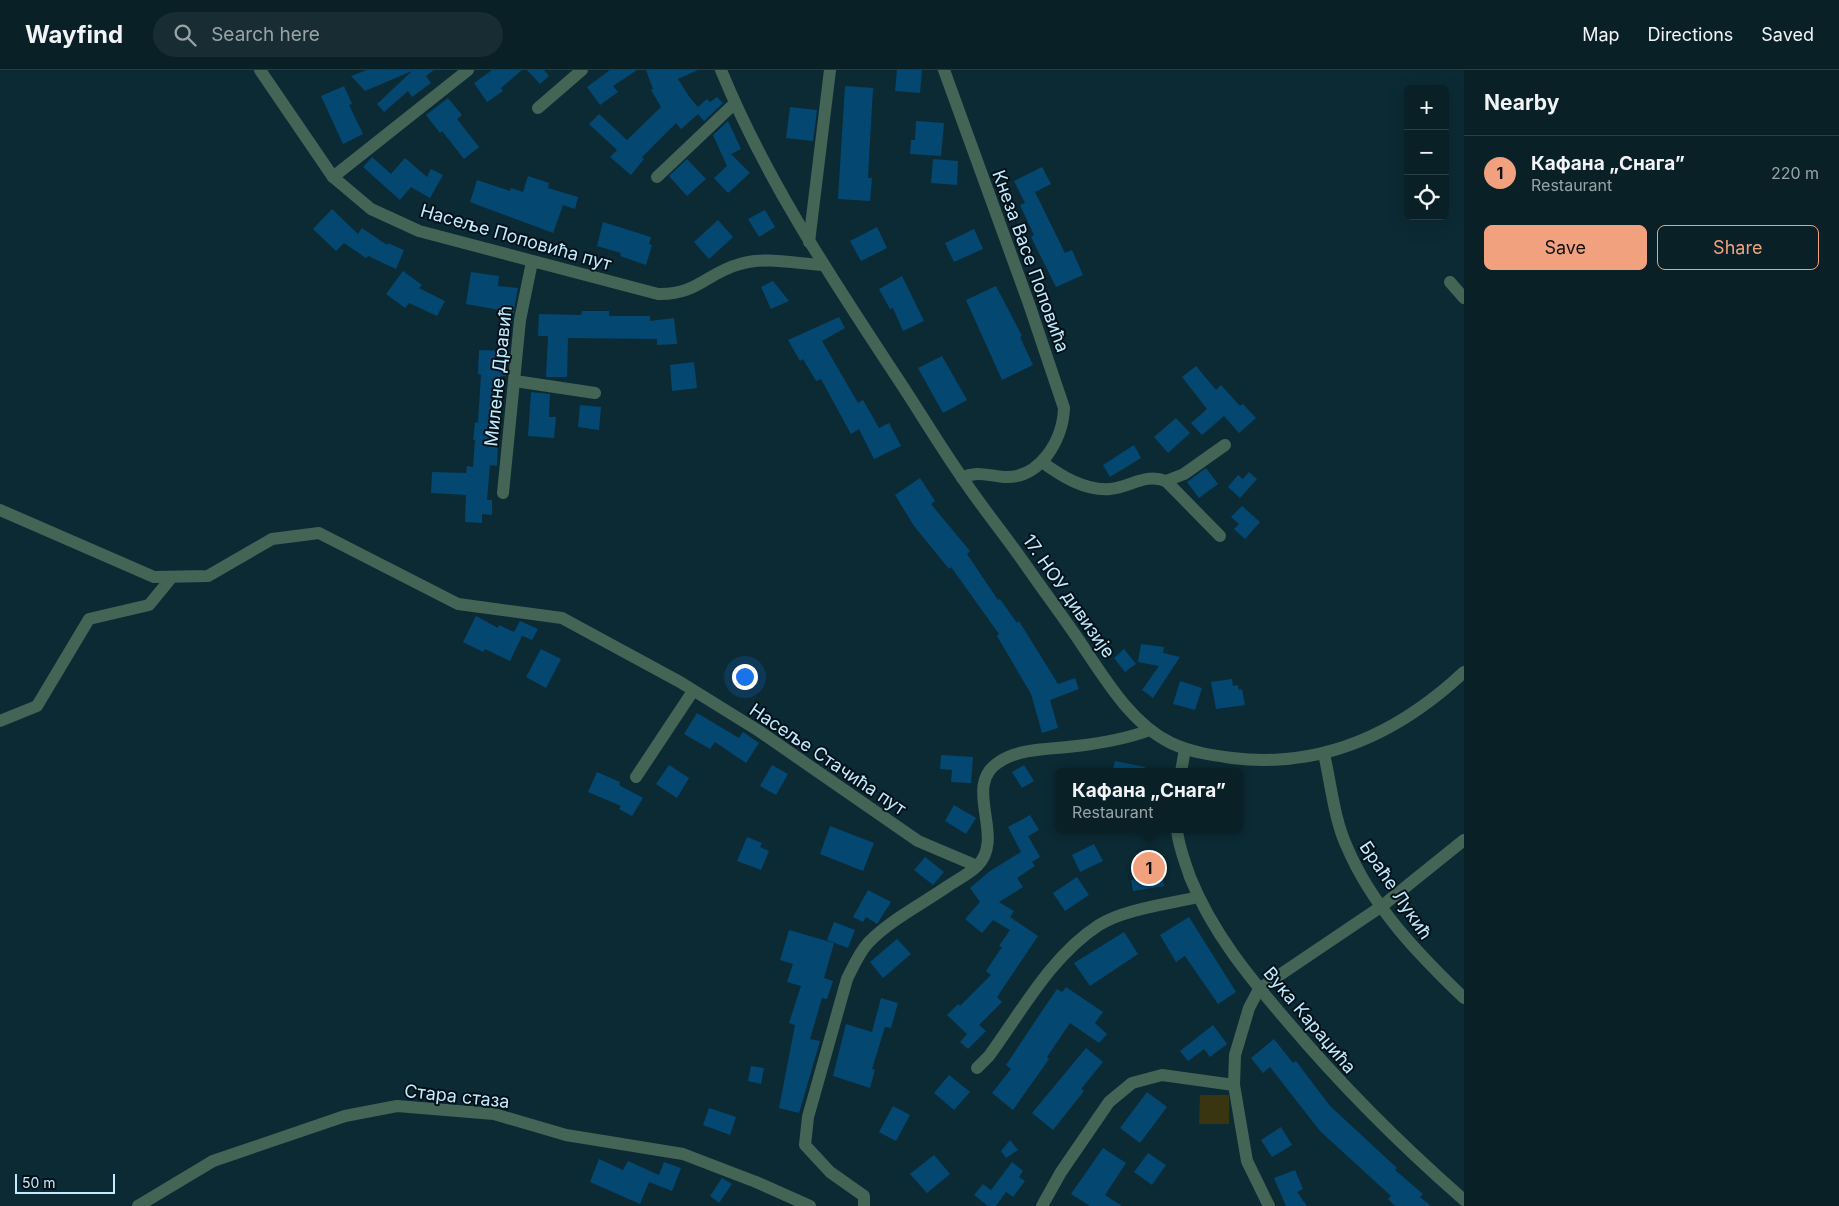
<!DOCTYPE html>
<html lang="en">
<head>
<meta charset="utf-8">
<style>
	body { margin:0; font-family:Inter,sans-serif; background:#172d33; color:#f1f3f6 }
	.controls { position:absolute; right:15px; top:15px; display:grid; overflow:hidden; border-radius:8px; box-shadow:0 5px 20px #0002 }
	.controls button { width:45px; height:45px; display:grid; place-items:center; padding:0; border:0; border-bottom:1px solid #293e44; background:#092027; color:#f1f3f6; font:25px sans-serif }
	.scale { position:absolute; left:15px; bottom:12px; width:100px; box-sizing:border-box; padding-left:5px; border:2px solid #c2ecfd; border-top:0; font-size:14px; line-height:18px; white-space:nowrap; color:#c2ecfd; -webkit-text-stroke:4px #011118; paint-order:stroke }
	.you { position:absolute; left:744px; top:606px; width:18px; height:18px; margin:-12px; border:4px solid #fff; border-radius:50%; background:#1a73e8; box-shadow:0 0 0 8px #1a73e833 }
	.badge { display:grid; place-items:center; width:32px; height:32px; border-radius:50%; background:#f1a17d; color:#111; font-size:16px; font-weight:700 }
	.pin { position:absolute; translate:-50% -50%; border:2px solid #fff; box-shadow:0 1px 5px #0006 }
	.popup { position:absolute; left:1055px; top:698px; width:188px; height:65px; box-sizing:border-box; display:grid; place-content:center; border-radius:8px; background:#092027; filter:drop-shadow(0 1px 4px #0005); font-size:16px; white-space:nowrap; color:#99a3a7 }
	.popup b { font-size:19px; color:#f1f3f6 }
	.popup::after { content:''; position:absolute; left:50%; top:100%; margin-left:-10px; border:10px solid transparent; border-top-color:#092027 }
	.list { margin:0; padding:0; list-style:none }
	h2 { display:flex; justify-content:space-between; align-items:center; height:65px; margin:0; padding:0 20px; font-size:21px }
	h2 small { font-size:16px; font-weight:400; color:#99a3a7 }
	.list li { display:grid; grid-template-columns:32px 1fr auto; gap:15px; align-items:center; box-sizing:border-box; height:75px; padding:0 20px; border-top:1px solid #293e44 }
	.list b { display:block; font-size:19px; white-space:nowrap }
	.list p { margin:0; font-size:16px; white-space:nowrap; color:#99a3a7 }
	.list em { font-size:16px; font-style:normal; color:#99a3a7 }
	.actions { display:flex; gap:10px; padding:15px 20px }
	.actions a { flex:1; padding:11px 0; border:1px solid #f1a17d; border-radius:8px; text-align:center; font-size:18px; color:#f1a17d }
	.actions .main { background:#f1a17d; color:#111 }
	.icon { flex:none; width:28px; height:28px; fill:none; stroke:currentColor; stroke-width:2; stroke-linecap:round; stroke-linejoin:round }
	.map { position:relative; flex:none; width:1464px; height:1136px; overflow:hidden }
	header { display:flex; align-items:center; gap:30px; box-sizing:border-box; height:70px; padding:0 25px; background:#092027; border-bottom:1px solid #293e44 }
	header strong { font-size:24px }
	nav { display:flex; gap:28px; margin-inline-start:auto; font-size:18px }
	.search { width:350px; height:45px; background:#172d33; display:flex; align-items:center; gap:12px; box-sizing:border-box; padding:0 18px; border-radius:28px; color:#99a3a7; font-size:19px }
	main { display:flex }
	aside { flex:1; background:#092027 }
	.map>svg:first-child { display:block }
	.green { fill:#383510 }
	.building { fill:#044771 }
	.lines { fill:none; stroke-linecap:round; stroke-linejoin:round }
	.minor { stroke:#446556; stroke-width:12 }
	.labels { text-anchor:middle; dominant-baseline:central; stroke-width:4; stroke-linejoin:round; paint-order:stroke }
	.street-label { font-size:18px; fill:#c2ecfd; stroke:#011118 }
</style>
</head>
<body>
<header>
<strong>Wayfind</strong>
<div class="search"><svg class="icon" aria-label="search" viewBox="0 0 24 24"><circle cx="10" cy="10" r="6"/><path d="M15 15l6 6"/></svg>Search here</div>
<nav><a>Map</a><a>Directions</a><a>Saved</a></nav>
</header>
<main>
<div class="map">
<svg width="1464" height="1136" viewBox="0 0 1464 1136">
	<rect width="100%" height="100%" fill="#0c2a34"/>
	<path class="green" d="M1200,1025H1229V1054H1199Z"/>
	<g class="building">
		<path d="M367,0H434L426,6L431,13L412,27L408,21L384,42L377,34L412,1L365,21L351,6Z"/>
		<path d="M492,0H522L501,18L503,21L487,32L474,13Z"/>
		<path d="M527,0H544L549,6L540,14Z"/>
		<path d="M610,0H637L613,16L618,22L600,35L587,17Z"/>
		<path d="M646,0H698L678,9L688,25L698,37L707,29L710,32L717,27L723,33L704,51L698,44L681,59L676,53L642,87L644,89L631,105L610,87L617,80L589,54L599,44L627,70L661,37L651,20L653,19Z"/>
		<path d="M897,0H922L920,23L895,21Z"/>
		<path d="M344,16L352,34L349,35L363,64L343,74L321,26Z"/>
		<path d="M845,16L873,18L868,108H872L870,131L838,129Z"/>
		<path d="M448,28L462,45L457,49L479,77L464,89L442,61L440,63L426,45Z"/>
		<path d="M790,37L817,40L813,71L786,68Z"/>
		<path d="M728,51L741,79L731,84L750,103L728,123L714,108L727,96L713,65Z"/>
		<path d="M916,51L944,53L941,86L910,84L911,70H915Z"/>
		<path d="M372,87L391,104L405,88L427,107L431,99L443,105L430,128L411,117L400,130L363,97Z"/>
		<path d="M687,89L706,109L687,126L669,106Z"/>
		<path d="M933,89L958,91L957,115L931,113Z"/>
		<path d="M1042,97L1051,114L1035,122L1065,183L1072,180L1083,205L1056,217L1031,167L1034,165L1020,135L1025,133L1014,111Z"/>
		<path d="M528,106L549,113L548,118L578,127L575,139L563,135L553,163L470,132L477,110L510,121L511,118L523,122Z"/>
		<path d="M332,139L358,164L362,158L387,175L388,173L404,180L396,199L368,186L366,188L344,173L336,181L313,159Z"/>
		<path d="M765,140L775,157L759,167L748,149Z"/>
		<path d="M718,150L733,167L709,189L694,172Z"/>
		<path d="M603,152L651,167L649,174L652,175L646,195L620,186L621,183L597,176Z"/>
		<path d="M877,157L887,178L861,191L850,171Z"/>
		<path d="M974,159L983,179L954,192L945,173Z"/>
		<path d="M403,201L422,215L419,218L445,231L437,246L409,233L405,238L386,224Z"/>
		<path d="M471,202L499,206L498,216L518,218L511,257L504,256L505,241L466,234Z"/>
		<path d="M902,206L924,251L903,261L893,238L890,239L879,219Z"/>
		<path d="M773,211L789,231L771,239L761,217Z"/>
		<path d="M996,216L1022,266L1020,267L1033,295L1002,310L966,230Z"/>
		<path d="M582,241H609V246H650V251L674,248L677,274L657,275V269L568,268L567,307H546L548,266H538L539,244L581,245Z"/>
		<path d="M839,247L845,258L822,271L858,333L863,330L879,358L889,353L901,376L874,389L859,359L851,364L821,309L816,311L803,289L800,291L788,270Z"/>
		<path d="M479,280L507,281L506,306H501L497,396L490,395L487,430H492V445L482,444V453L465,452L466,425L431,423L432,402L466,403L467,396L473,397L475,370H473L475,352L478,353L481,305L478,304Z"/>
		<path d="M942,286L967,330L943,343L918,298Z"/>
		<path d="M694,292L697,318L672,321L670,295Z"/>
		<path d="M1196,296L1216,320L1221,315L1240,336L1243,334L1256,348L1239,363L1224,346L1202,365L1191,353L1207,339L1182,307Z"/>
		<path d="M531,322L550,324L549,347H556L554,368L528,366Z"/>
		<path d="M580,335L601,337L599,360L578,357Z"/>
		<path d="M1176,348L1190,363L1168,383L1154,367Z"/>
		<path d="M1134,375L1141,388L1110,407L1103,395Z"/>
		<path d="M1206,398L1218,414L1199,428L1187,412Z"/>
		<path d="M1249,402L1257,409L1240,428L1228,417L1238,405L1243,409Z"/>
		<path d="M920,408L935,431L931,434L970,481L967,484L998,530L1000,529L1017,553L1019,551L1058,614L1075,608L1079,619L1050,630L1058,658L1042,663L1031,624L997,566L999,564L951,497L949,499L914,456L895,425Z"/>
		<path d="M1242,436L1260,452L1245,469L1234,459L1239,454L1231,447Z"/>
		<path d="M476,546L498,558L499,555L514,562L520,551L538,559L532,570L518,564L522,566L510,591L485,579L483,582L463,572Z"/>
		<path d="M1141,574L1164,577L1163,583L1180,587L1153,628L1142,620L1159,596L1138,592Z"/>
		<path d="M541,579L561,589L546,618L526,607Z"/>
		<path d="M1124,579L1136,594L1125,602L1114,588Z"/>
		<path d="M1232,609L1233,616L1238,615L1239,620L1242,619L1245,635L1216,639L1211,612Z"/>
		<path d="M1180,611L1202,618L1195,640L1173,634Z"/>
		<path d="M697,643L739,668L743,662L759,673L746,693L715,672L710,679L684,664Z"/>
		<path d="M941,685L973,687L971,713L951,712L952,700L940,699Z"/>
		<path d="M1115,691L1145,697L1144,702H1112Z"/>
		<path d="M669,695L689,708L677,728L656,714Z"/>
		<path d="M772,695L788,704L776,725L760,716Z"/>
		<path d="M1024,695L1034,711L1022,718L1012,702Z"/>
		<path d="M597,702L620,712L619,715L643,728L632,746L619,739L621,736L588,722Z"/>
		<path d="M954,735L976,748L966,764L945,751Z"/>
		<path d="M1030,745L1039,760L1028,766L1040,787L1032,792L1035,796L1017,808L1023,817L999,832L1014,841L1010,847L1038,866L997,927L1002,932L979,955L986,961L968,979L960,972L967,964L947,945L958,934L960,936L991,905L986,901L1002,877L999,876L1010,860L993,850L982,863L965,849L980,832L970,818L990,801L1021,782L1008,757Z"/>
		<path d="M830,756L874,773L863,801L820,784Z"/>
		<path d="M747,767L762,773L760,777L769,781L761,800L737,791Z"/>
		<path d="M1094,774L1103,791L1080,802L1072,785Z"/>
		<path d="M1158,783L1164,816L1133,821L1131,810L1138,808L1135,787Z"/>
		<path d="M925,787L944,802L933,815L914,800Z"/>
		<path d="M1077,807L1089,825L1065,841L1053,823Z"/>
		<path d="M868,820L891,832L877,854L866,847L863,852L853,847Z"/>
		<path d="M1189,847L1236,922L1218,934L1185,886L1176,892L1160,865Z"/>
		<path d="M834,852L855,860L848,878L827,870Z"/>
		<path d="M789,860L834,873L824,908L833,911L827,929L822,928L810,969L820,971L799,1043L779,1038L795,955L789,953L801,916L787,912L793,894L780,890Z"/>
		<path d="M1124,862L1138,884L1090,916L1074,893Z"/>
		<path d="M897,869L911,884L883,908L870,892Z"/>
		<path d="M1066,917L1103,942L1095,953L1107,964L1099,973L1070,953L1047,987L1049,989L1013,1040L992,1023L1011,999L1006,995L1046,935L1057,919L1062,922Z"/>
		<path d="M881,928L898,933L891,958L885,957L872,999L875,1000L870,1018L833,1006L846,954L872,962Z"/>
		<path d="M1213,955L1227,974L1210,987L1204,979L1188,991L1180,981Z"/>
		<path d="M1274,969L1293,993L1296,991L1330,1036L1397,1098L1395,1100L1423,1124L1420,1127L1431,1136H1395L1388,1129L1391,1126L1320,1061L1270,997L1263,1003L1251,988Z"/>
		<path d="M1086,978L1103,992L1081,1019L1084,1021L1053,1060L1032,1043Z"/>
		<path d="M751,996L764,998L761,1014L748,1011Z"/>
		<path d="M949,1005L970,1022L954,1040L934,1023Z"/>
		<path d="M1147,1022L1167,1037L1140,1073L1120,1058Z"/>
		<path d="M893,1036L910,1045L896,1071L879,1062Z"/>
		<path d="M709,1038L736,1047L730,1065L703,1055Z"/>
		<path d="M1281,1057L1292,1075L1272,1087L1261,1070Z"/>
		<path d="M1010,1070L1018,1080L1006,1088L1001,1081Z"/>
		<path d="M1103,1078L1126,1093L1105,1125L1122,1136H1090L1071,1124Z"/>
		<path d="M1148,1083L1166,1095L1152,1115L1134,1102Z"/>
		<path d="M934,1085L950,1104L927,1123L910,1104Z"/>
		<path d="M599,1089L623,1100L628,1091L659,1105L664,1092L681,1098L672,1121L649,1112L640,1134L590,1112Z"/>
		<path d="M1012,1092L1023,1101L1019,1107L1025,1111L1013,1127L1006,1122L996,1136H988L974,1125L983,1114L991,1120Z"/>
		<path d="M1295,1100L1303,1119L1297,1122L1307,1136H1286L1274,1108Z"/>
		<path d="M722,1108L732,1114L719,1133L710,1126Z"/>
	</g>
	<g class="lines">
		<g class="minor">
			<path d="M260,0L333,107L371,139L419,161L658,224C698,225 706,203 740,194C766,186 797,194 824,195"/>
			<path d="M721,0C766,110 831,207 896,306C918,339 938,373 961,406C981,436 1004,464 1025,494C1041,517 1058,540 1074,563C1101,602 1128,652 1171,673C1190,682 1211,685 1232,688C1322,699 1399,663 1464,602"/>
			<path d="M944,0L1029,234L1064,338C1063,370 1040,409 1004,407C989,406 976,400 962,408"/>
			<path d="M538,38L582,0"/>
			<path d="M333,107L468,0"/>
			<path d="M657,107L735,33"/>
			<path d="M809,172L830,0"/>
			<path d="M1450,212L1464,228"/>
			<path d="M515,311L595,323"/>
			<path d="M1042,392C1061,406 1085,421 1110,419C1131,417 1144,403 1166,411L1184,404L1225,375"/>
			<path d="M1166,411L1220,466"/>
			<path d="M503,423L520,250L532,192"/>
			<path d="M0,440L154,507L208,506L272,469L319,463L458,534L562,548L680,612L759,661L918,771L977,796"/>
			<path d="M0,651L37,636L89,549L149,535L172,507"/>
			<path d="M1324,684C1331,714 1334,749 1347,777C1372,836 1418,884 1464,928"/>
			<path d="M1181,702L1185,679"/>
			<path d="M636,707L693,621"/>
			<path d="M1177,759C1178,775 1185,792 1190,807C1212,862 1249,907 1287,951C1342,1016 1400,1074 1464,1130"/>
			<path d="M977,998L989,986C1022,941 1051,886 1099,855C1125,839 1169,834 1198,827"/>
			<path d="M138,1136L213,1091L345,1046L397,1036L494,1044L566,1065L683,1084L756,1112L810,1136"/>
			<path d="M864,1136V1126L830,1102L805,1075L808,1047L847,909C853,897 859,883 868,873C890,850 922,834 948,816C957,810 969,804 977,796C1007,767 961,716 999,692C1019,678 1053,679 1077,676C1102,673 1126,669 1150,660"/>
			<path d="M1042,1136L1061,1102L1109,1032L1132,1013L1162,1005L1234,1015"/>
			<path d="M1269,1136L1247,1091L1234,1015L1235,985L1249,938L1259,919L1382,836L1464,770"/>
		</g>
	</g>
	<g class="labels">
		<g class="street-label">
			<text transform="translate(516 167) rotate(16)">Насеље Поповића пут</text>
			<text transform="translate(1031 191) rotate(70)">Кнеза Васе Поповића</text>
			<text transform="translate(498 306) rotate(-84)">Милене Дравић</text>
			<text transform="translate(1069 526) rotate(55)">17. НОУ дивизије</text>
			<text transform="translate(828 689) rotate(34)">Насеље Стачића пут</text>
			<text transform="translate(1396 820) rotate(56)">Браће Лукић</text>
			<text transform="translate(1310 950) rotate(50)">Вука Караџића</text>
			<text transform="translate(457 1026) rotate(6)">Стара стаза</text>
		</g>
	</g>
</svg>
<div class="controls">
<button>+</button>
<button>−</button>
<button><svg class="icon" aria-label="locate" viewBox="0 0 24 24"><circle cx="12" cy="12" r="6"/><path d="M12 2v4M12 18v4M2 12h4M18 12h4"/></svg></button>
</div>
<div class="scale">50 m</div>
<div class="you"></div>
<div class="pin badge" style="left:1149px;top:798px">1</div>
<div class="popup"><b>Кафана „Снага”</b>Restaurant</div>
</div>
<aside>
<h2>Nearby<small></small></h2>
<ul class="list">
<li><span class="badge">1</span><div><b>Кафана „Снага”</b><p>Restaurant</p></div><em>220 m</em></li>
</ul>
<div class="actions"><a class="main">Save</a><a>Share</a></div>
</aside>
</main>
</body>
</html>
